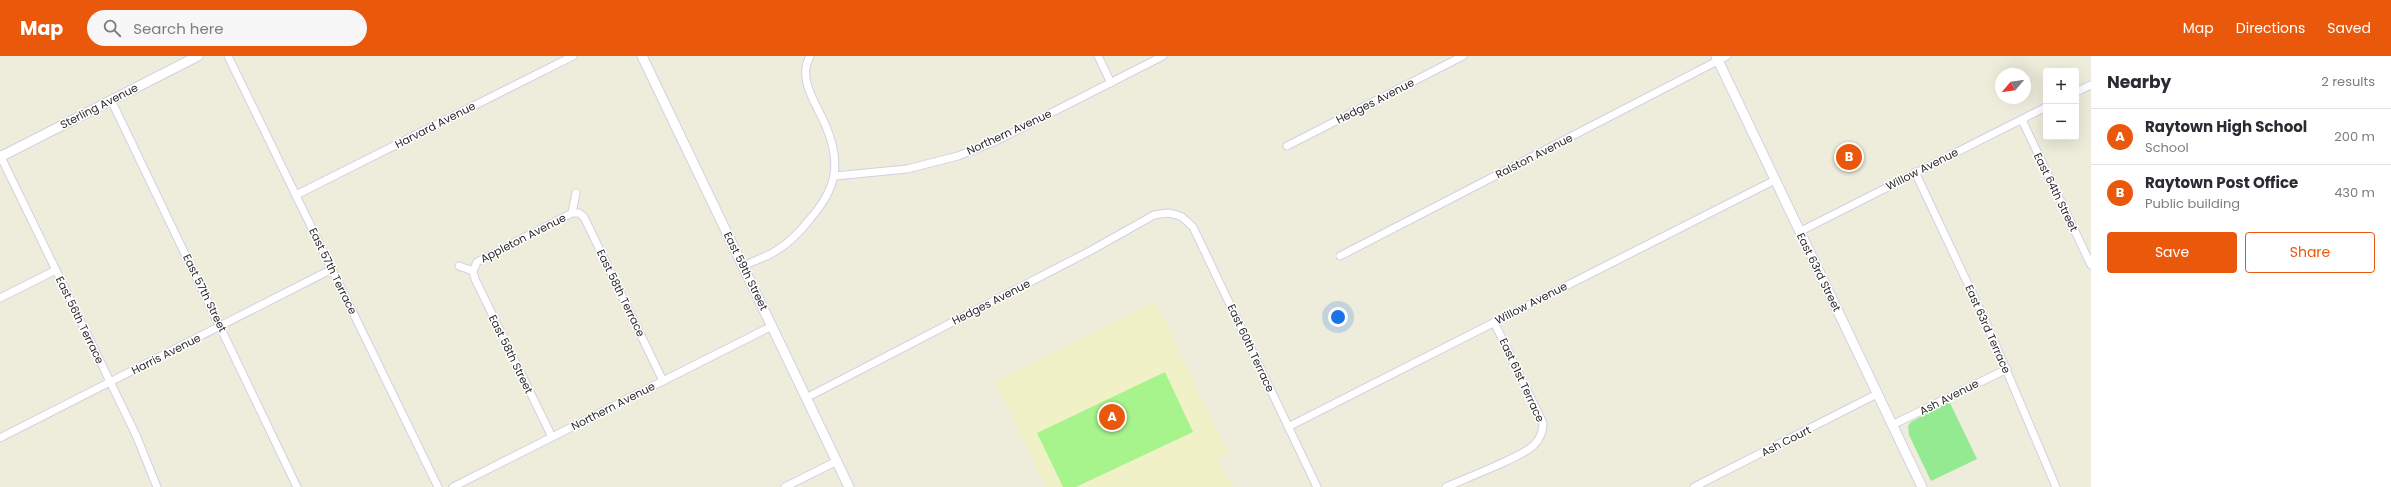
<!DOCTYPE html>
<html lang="en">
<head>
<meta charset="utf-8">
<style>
	body { margin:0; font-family:Poppins,sans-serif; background:#f7f7f7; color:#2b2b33 }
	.controls { position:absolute; right:12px; top:12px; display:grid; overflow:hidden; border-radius:4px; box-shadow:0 4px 16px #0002 }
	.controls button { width:36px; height:36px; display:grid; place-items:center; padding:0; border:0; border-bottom:1px solid #e1e1e2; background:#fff; color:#2b2b33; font:20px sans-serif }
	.compass { position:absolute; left:1995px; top:12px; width:36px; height:36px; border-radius:50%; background:#fff; box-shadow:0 4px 16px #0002; rotate:241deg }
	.you { position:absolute; left:1338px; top:261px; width:14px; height:14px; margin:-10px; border:3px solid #fff; border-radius:50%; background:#1a73e8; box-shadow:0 0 0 6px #1a73e833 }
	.badge { display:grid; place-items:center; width:26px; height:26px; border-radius:50%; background:#ea580c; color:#fff; font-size:13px; font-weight:700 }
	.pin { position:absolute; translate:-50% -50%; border:2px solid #fff; box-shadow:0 1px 4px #0006 }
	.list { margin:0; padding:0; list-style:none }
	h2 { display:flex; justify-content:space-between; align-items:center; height:52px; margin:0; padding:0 16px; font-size:17px }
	h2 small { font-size:13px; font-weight:400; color:#7c7c81 }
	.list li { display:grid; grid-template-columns:26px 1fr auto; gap:12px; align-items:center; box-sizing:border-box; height:56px; padding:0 16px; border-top:1px solid #e1e1e2 }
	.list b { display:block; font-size:15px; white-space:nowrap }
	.list p { margin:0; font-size:13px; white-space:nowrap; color:#7c7c81 }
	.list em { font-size:13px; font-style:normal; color:#7c7c81 }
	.actions { display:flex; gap:8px; padding:12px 16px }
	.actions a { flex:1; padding:9px 0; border:1px solid #ea580c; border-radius:4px; text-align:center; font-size:14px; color:#ea580c }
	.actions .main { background:#ea580c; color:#fff }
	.icon { flex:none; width:22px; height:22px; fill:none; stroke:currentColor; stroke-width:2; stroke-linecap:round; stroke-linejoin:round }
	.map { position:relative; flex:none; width:2091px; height:431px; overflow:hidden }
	header { display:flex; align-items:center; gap:24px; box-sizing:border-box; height:56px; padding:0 20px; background:#ea580c; color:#fff }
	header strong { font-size:19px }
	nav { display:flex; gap:22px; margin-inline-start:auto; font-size:14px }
	.search { width:280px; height:36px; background:#f7f7f7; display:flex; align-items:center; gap:10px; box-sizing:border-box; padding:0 14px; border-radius:22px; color:#7c7c81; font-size:15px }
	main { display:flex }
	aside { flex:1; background:#fff }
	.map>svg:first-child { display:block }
	.education { fill:#f1f1c8 }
	.green { fill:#94ea91 }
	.pitch { fill:#a7f38c }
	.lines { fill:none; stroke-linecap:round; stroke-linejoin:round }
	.minor-casing { stroke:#d2d0e5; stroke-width:9 }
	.tertiary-casing { stroke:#d2d0e5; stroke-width:11 }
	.minor { stroke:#fff; stroke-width:7 }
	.tertiary { stroke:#fff; stroke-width:9 }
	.labels { text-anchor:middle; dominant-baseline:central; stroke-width:3; stroke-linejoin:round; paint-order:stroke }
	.street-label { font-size:11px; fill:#2a2a2a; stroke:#fff }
</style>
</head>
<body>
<header>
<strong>Map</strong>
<div class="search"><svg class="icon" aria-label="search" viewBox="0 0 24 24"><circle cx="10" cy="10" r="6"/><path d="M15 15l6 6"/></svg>Search here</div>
<nav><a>Map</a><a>Directions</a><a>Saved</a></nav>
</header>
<main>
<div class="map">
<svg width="2091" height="431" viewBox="0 0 2091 431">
	<rect width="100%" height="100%" fill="#eeecdb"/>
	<path class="education" d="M1156,246L1228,397L1217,402L1233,431H1046L995,325Z"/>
	<path class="green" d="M1949,345L1977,403L1931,425L1909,379L1908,370L1911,366Z"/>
	<path class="pitch" d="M1165,316L1193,376L1076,431H1063L1037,377Z"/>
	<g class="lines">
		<g class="minor-casing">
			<g id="minor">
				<path d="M228,0L438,431"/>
				<path d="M1098,0L1111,27"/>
				<path d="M2076,36L2091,29"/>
				<path d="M111,44L297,431"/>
				<path d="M2022,64L2091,209"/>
				<path d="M1287,90L1463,0"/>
				<path d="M0,99L136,379L157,431"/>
				<path d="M1915,116L1985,264L2056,431"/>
				<path d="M835,120L907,113L958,100L996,85L1163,0"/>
				<path d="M296,139L573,0"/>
				<path d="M572,157H579L584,161L663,325"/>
				<path d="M1799,176L2046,51"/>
				<path d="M1340,200L1727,0"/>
				<path d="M459,210L473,215"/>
				<path d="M743,210C753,205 764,202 774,196C788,188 800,176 810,163C837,132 842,107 825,68C816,47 797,23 810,0"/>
				<path d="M473,215L475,223L552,381"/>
				<path d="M473,215L477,206L572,157L576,137"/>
				<path d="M0,242L56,214"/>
				<path d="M806,342L1090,195L1154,159L1168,157L1177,159L1182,161L1193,171L1317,431"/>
				<path d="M1892,369L2007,313"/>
				<path d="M1288,371L1775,124"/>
				<path d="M0,382L332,213"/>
				<path d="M453,431L772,270"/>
				<path d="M785,431L837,405"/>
				<path d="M1446,431C1464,423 1522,401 1534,389C1540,383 1543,376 1543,367L1494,266"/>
				<path d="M1694,431L1877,338"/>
			</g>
		</g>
		<g class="tertiary-casing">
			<g id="tertiary">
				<path d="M642,0L849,431"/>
				<path d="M1716,0L1922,431"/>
				<path d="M0,101L198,0"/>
			</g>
		</g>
		<use href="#minor" class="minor"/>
		<use href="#tertiary" class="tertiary"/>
	</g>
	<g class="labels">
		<g class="street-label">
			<text transform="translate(1375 45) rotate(-27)">Hedges Avenue</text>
			<text transform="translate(99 50) rotate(-27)">Sterling Avenue</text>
			<text transform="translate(435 69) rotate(-27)">Harvard Avenue</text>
			<text transform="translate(1009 76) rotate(-25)">Northern Avenue</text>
			<text transform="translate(1534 100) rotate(-27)">Ralston Avenue</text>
			<text transform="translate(1922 113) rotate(-27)">Willow Avenue</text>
			<text transform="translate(2056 136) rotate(64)">East 64th Street</text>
			<text transform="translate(523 182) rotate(-27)">Appleton Avenue</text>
			<text transform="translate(333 215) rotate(64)">East 57th Terrace</text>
			<text transform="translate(746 215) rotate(64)">East 59th Street</text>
			<text transform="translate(1819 216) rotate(64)">East 63rd Street</text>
			<text transform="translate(205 237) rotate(64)">East 57th Street</text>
			<text transform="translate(621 237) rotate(64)">East 58th Terrace</text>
			<text transform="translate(991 246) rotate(-27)">Hedges Avenue</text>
			<text transform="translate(1531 247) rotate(-27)">Willow Avenue</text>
			<text transform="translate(80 264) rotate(64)">East 56th Terrace</text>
			<text transform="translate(1988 273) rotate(66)">East 63rd Terrace</text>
			<text transform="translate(1251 292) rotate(65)">East 60th Terrace</text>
			<text transform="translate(166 298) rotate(-27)">Harris Avenue</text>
			<text transform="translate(511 298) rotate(64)">East 58th Street</text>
			<text transform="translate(1522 324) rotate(65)">East 61st Terrace</text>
			<text transform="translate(1949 341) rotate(-27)">Ash Avenue</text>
			<text transform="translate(613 350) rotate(-27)">Northern Avenue</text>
			<text transform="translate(1786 385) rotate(-27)">Ash Court</text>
		</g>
	</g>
</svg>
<div class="controls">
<button>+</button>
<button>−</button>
</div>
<svg class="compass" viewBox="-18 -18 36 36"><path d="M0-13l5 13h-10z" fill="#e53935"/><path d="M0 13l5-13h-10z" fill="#7c7c81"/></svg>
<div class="you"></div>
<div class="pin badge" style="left:1112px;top:361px">A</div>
<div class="pin badge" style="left:1849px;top:101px">B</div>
</div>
<aside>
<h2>Nearby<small>2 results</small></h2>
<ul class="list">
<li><span class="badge">A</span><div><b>Raytown High School</b><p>School</p></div><em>200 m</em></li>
<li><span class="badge">B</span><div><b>Raytown Post Office</b><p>Public building</p></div><em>430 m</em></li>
</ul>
<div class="actions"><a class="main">Save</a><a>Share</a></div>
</aside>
</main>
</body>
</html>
